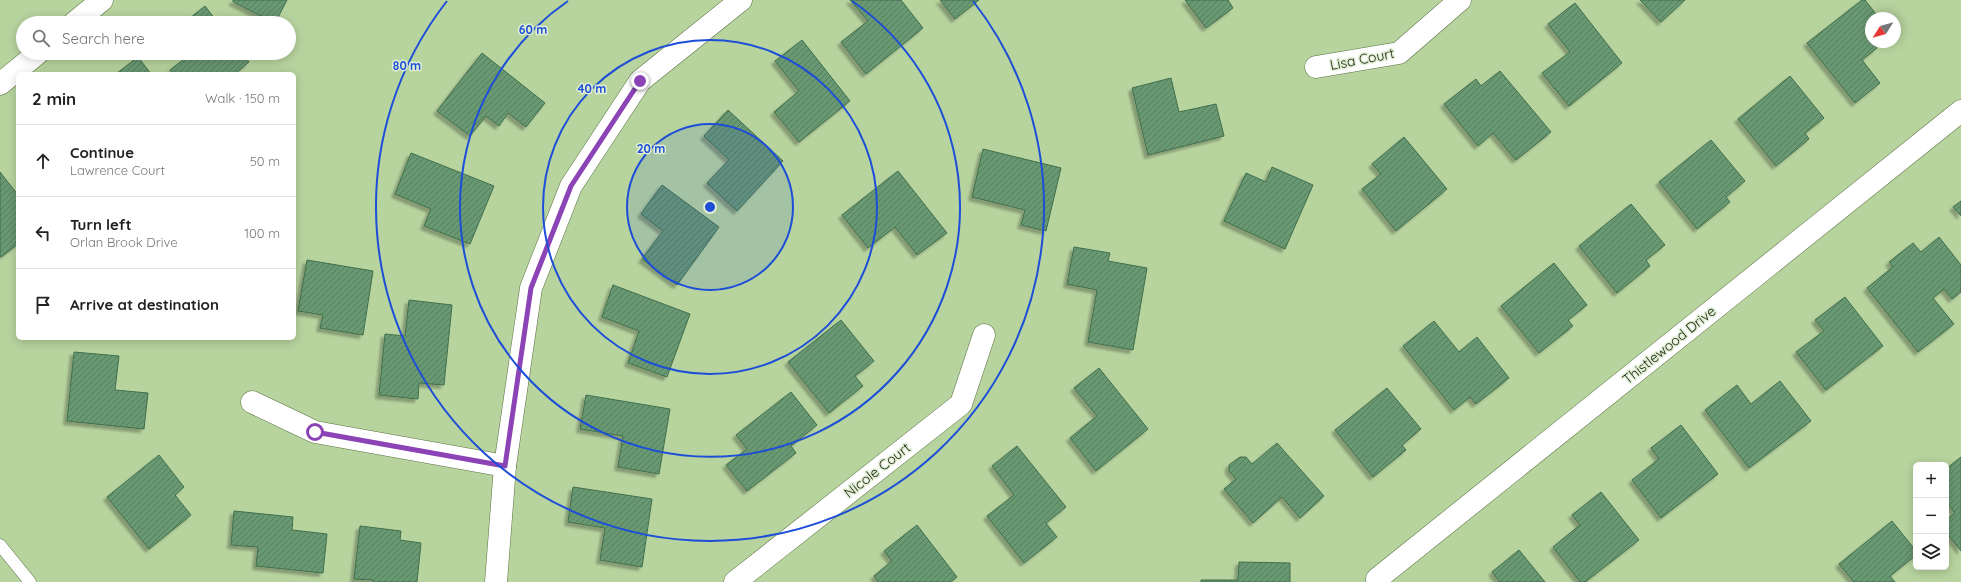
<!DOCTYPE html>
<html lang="en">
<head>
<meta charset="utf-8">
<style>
	body { margin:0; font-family:Quicksand,sans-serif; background:#f2f2f2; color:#222 }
	.controls { position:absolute; right:12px; bottom:12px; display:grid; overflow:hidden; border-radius:6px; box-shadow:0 2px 10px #0003 }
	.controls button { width:36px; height:36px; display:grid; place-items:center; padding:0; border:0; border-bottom:1px solid #e0e0e0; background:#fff; color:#222; font:20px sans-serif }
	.compass { position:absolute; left:1865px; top:12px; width:36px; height:36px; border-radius:50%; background:#fff; box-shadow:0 2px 10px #0003; rotate:233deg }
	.stop { position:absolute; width:12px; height:12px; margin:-9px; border:3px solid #8b43b6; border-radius:50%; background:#fff }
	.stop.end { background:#8b43b6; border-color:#fff; box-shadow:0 1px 4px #0008 }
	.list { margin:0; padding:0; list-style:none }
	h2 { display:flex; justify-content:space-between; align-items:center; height:52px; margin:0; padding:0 16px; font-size:17px }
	h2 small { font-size:13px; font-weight:400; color:#767676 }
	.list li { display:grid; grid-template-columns:26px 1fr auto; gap:12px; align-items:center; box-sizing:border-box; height:72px; padding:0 16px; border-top:1px solid #e0e0e0 }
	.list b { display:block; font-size:15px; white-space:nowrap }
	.list p { margin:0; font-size:13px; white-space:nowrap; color:#767676 }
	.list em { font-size:13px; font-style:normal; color:#767676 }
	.icon { flex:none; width:22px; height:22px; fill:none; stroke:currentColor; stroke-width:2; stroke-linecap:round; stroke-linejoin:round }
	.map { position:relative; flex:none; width:1961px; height:582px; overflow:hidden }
	.search { position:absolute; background:#fff; box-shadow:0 2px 10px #0003; left:16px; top:16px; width:280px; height:44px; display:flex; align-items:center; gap:10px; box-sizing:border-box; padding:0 14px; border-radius:22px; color:#767676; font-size:15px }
	.panel { position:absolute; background:#fff; box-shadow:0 2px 10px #0003; left:16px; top:72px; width:280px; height:268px; border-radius:6px }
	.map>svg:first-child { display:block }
	.building { fill:url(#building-hatch); stroke:#406f4b; filter:url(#shadow) }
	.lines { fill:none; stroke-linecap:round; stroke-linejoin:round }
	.service-casing { stroke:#5a7242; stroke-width:13 }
	.minor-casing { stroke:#5a7242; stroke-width:23 }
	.service { stroke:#fff; stroke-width:12 }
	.minor { stroke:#fff; stroke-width:22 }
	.route { stroke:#8b43b6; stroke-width:5 }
	.ring { fill:none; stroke:#1d4ed8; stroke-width:2 }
	.labels { text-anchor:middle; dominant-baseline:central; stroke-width:3; stroke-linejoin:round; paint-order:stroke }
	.street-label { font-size:14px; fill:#1c2712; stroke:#e0eed4 }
	.centre { fill:#1d4ed8; stroke:#e0eed4; stroke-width:2 }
	.ring-label { font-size:12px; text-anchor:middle; font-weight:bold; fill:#1d4ed8; stroke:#e0eed4; stroke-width:3; stroke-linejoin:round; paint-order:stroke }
</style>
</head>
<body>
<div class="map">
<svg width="1961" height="582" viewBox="0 0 1961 582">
	<defs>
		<pattern id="building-hatch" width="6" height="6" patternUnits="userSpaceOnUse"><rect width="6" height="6" fill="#699973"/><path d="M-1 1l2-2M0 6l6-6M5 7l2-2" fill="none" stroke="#567d5d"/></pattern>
		<filter id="shadow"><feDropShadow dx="-3.5" dy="3.5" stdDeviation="1" flood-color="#0004"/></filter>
	</defs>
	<rect width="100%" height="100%" fill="#b7d39e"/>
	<g class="building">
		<path d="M233,0H287L275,23L233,2Z"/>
		<path d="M850,0H901L923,28L866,74L841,42L868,21Z"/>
		<path d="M940,0H979L955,19Z"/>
		<path d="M1185,0H1228L1233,8L1206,28Z"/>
		<path d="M1640,0H1685L1661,22Z"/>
		<path d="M1862,0H1865L1879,18H1871V42L1877,48L1862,60L1880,83L1855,103L1807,43Z"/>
		<path d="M1575,3L1622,63L1569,106L1542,73L1570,52L1548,24Z"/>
		<path d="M205,6L218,23H184Z"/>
		<path d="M802,40L850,101L799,142L774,112L799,91L775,61Z"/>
		<path d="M192,53H242L249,62L235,74H174L170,70Z"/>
		<path d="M482,53L545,103L526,127L508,113L499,126L486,116L470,136L437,111Z"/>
		<path d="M138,57L151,74H116Z"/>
		<path d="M1500,71L1551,132L1516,160L1493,133L1478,146L1444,104L1476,79L1481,86Z"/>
		<path d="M1790,76L1824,118L1805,133L1809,139L1776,166L1738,119Z"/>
		<path d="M1171,78L1179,112L1216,104L1224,136L1148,155L1132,88Z"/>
		<path d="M728,110L783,161L737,211L707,183L729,160L704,136Z"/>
		<path d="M1404,137L1447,189L1396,231L1362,189L1381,174L1372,164Z"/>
		<path d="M1711,140L1745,181L1726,197L1730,202L1697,229L1659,182Z"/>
		<path d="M983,149L1061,168L1046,231L1021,225L1025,210L972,197Z"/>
		<path d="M411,153L494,186L470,244L424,226L431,209L395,194Z"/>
		<path d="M1272,167L1313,185L1285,249L1224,221L1246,173L1266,182Z"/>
		<path d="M898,171L947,233L917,255L895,227L868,248L842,215Z"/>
		<path d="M0,172L18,195V244L1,257L0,255Z"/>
		<path d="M662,185L719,227L677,285L642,259L663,231L641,214Z"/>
		<path d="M1961,201V216L1953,207Z"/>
		<path d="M1631,204L1665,245L1646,260L1650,266L1617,293L1579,246Z"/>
		<path d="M1939,237L1961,265V292L1952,299L1944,289L1933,298L1954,324L1918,352L1867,288L1893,267L1889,262L1913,243L1921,252Z"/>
		<path d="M1074,247L1110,253L1108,261L1147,268L1133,350L1088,342L1097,290L1067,284Z"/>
		<path d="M307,260L373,271L363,335L320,328L323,315L298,311Z"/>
		<path d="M1554,263L1587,305L1568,320L1573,326L1539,353L1501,306Z"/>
		<path d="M613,285L690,314L667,377L628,363L639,331L602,317Z"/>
		<path d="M1845,297L1883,346L1826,390L1796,352L1824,331L1815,320Z"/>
		<path d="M409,300L452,305L444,385L419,383L418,399L379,395L385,334L405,336Z"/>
		<path d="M841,320L874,361L855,376L863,386L829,413L788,362Z"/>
		<path d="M1434,321L1459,352L1477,337L1509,378L1476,404L1470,397L1454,410L1403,346Z"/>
		<path d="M74,352L119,356L115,390L148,393L144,429L67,421Z"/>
		<path d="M1099,368L1148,429L1096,471L1070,438L1097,416L1074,388Z"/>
		<path d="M1780,381L1811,421L1749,468L1705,410L1737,385L1751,404Z"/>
		<path d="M1387,388L1421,429L1402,445L1406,450L1373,477L1335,430Z"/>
		<path d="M791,392L817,425L791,446L796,453L747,491L726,465L747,449L736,435Z"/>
		<path d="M586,395L670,409L659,474L618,467L623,436L580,429Z"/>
		<path d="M1681,425L1718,474L1661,518L1632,480L1659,459L1651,448Z"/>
		<path d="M1277,443L1324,496L1300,518L1282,497L1253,523L1224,489L1236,479L1229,471V465L1240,457H1246L1252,464Z"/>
		<path d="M1017,446L1066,507L1046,523L1057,537L1024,563L987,516L1014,495L992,466Z"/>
		<path d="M159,455L184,487L175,495L191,515L149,549L107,497Z"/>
		<path d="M1961,457V551L1946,532V520L1955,513L1946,501V469Z"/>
		<path d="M573,487L652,499L642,567L600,560L605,528L568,522Z"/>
		<path d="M1601,492L1639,540L1585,582H1580L1553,547L1580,525L1572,515Z"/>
		<path d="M234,511L293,517L292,530L327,534L323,573L256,566L258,547L231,545Z"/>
		<path d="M1892,521L1916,551V555L1890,576L1895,582H1854L1839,564Z"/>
		<path d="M917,525L957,577L951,582H878L874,576L892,561L884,551Z"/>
		<path d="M360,526L401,531L400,540L421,543L417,582H373V580L354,579Z"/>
		<path d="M1519,550L1545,582H1500L1492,572Z"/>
		<path d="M1239,562L1290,563V582H1201V580H1238Z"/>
	</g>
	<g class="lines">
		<g class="service-casing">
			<path id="service" d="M0,545L30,582"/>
		</g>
		<g class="minor-casing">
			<g id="minor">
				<path d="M74,23L102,0"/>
				<path d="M1316,67L1399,53L1460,0"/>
				<path d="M0,84L38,53"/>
				<path d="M252,402L315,432L505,466"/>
				<path d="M496,582L505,466L531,288L571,186L640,81L741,0"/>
				<path d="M735,582L961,404L984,335"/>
				<path d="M1379,582L1377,579L1961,111"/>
			</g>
		</g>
		<use href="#service" class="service"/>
		<use href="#minor" class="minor"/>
	</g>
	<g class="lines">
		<path class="route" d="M315,432L505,466L531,288L571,186L640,81"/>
	</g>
	<circle cx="710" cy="207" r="83" fill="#1d4ed8" fill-opacity=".12"/>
	<g class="ring">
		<circle cx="710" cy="207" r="83"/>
		<circle cx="710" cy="207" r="167"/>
		<path d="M852 1A250 250 0 1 1 568 1"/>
		<path d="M973 1A334 334 0 1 1 447 1"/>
	</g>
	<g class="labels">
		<g class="street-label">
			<text transform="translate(1362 59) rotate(-11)">Lisa Court</text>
			<text transform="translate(1669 345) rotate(-39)">Thistlewood Drive</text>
			<text transform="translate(877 470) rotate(-38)">Nicole Court</text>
		</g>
	</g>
	<circle cx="710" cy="207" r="6" class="centre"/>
	<g class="ring-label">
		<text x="533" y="34">60 m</text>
		<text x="407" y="70">80 m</text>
		<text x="592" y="93">40 m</text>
		<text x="651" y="153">20 m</text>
	</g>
</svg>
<div class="controls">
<button>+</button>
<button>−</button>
<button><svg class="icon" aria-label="layers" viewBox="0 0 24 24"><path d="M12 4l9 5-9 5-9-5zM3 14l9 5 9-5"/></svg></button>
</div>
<svg class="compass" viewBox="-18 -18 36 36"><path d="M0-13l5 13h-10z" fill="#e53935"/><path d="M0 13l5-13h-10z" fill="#767676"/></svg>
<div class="stop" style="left:315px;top:432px"></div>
<div class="stop end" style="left:640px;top:81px"></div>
<div class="search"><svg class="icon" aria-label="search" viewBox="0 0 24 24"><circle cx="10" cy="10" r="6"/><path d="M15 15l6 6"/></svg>Search here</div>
<section class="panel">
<h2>2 min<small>Walk · 150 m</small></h2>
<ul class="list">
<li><svg class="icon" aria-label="ahead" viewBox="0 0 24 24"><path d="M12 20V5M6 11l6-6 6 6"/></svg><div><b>Continue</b><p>Lawrence Court</p></div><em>50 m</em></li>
<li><svg class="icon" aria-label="left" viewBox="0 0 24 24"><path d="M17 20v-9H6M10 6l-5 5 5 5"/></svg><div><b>Turn left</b><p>Orlan Brook Drive</p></div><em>100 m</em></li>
<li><svg class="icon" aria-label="arrive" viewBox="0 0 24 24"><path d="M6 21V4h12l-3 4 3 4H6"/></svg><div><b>Arrive at destination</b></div></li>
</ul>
</section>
</div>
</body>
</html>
